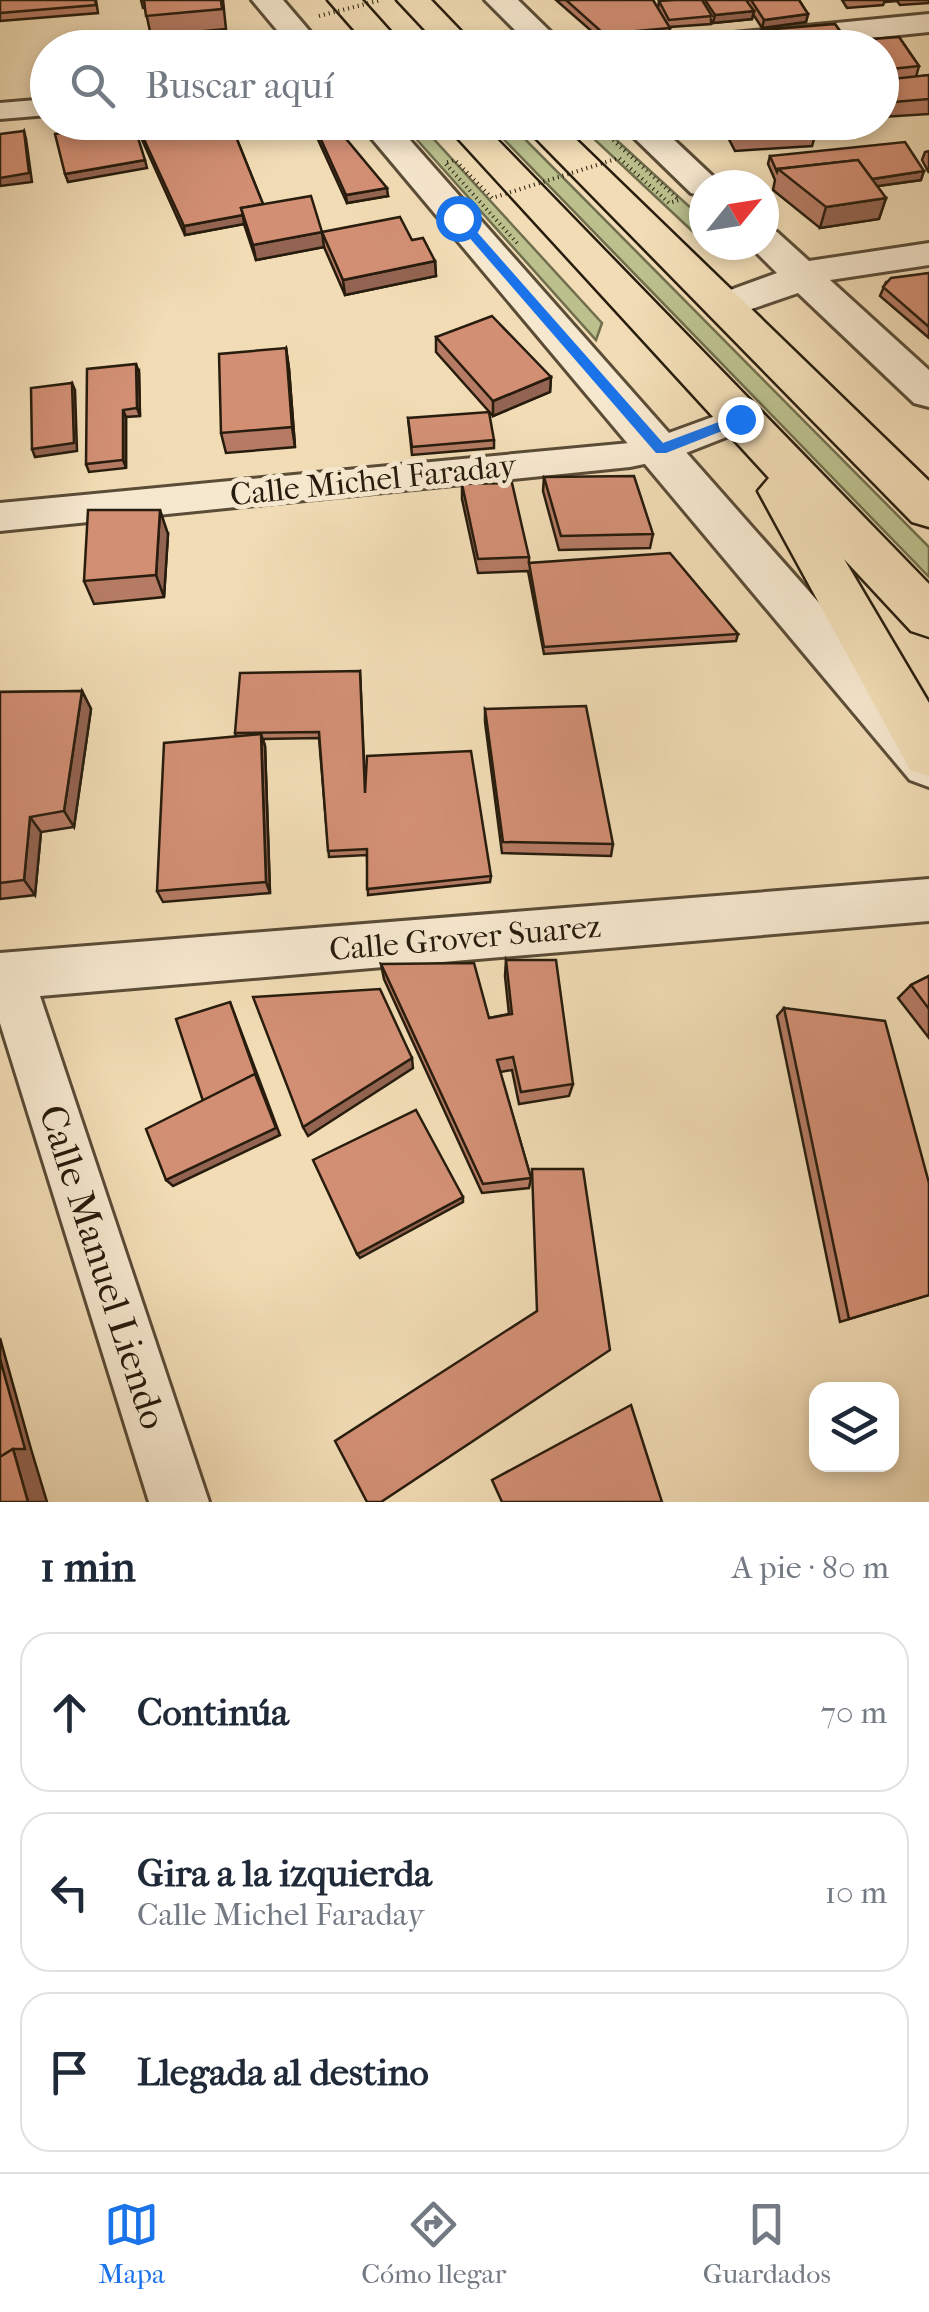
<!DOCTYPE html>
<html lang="es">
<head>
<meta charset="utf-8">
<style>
	body { margin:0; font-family:"IM FELL French Canon",serif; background:#f6f6f7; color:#1f2937 }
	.controls { position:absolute; right:30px; bottom:30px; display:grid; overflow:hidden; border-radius:20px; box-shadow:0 5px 15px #0003 }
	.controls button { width:90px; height:90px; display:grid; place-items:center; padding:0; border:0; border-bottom:2px solid #e0e1e3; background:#fff; color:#1f2937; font:50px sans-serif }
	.compass { position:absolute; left:689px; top:170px; width:90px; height:90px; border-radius:50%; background:#fff; box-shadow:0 5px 15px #0003; rotate:60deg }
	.stop { position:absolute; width:30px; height:30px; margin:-22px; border:8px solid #1a73e8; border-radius:50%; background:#fff }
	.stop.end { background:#1a73e8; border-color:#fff; box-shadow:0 2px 10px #0008 }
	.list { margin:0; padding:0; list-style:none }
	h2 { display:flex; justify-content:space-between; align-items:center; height:130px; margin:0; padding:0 40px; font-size:42px }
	h2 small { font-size:32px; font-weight:400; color:#747a83 }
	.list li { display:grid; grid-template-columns:65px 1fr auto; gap:30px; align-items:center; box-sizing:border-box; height:160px; margin:0 20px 20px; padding:0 20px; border:2px solid #e0e1e3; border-radius:30px }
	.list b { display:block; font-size:38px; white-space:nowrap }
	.list p { margin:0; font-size:32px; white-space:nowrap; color:#747a83 }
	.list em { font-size:32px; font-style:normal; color:#747a83 }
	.icon { flex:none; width:55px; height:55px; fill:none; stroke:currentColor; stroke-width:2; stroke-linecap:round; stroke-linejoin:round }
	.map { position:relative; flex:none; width:929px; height:1502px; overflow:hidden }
	.search { position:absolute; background:#fff; box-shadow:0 5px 15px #0003; left:30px; right:30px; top:30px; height:110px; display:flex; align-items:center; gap:25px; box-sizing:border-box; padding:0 35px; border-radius:55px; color:#747a83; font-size:38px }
	.sheet { height:670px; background:#fff }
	nav { display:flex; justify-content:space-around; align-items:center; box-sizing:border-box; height:140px; border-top:2px solid #e0e1e3; background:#fff; font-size:28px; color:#747a83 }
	nav a { display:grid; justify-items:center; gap:5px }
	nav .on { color:#1a73e8 }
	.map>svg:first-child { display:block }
	.green { fill:#bbc08d; stroke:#716e4d; stroke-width:2.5 }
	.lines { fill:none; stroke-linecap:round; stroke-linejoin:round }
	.minor-casing { stroke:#5a4c37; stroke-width:6 }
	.tertiary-casing { stroke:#5a4c37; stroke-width:6 }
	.trunk-casing { stroke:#271c0d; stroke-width:5 }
	.minor { fill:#f6e8cf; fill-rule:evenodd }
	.tertiary { fill:#f6e8cf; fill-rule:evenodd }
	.trunk { fill:#f1dcb5; fill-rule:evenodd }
	.path-bridge { stroke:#271c0d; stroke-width:4; stroke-dasharray:1 4; stroke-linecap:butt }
	.wall { fill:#b57b64; stroke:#271c0d; stroke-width:2.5 }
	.shaded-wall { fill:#936451; stroke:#271c0d; stroke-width:2.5 }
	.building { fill:#d28f74; stroke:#271c0d; stroke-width:2.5 }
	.route { fill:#1a73e8 }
	.labels { text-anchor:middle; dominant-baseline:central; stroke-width:10; stroke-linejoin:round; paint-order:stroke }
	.street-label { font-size:32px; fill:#271c0d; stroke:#f6e8cf }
	.near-street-label { font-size:38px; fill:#271c0d; stroke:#f6e8cf }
</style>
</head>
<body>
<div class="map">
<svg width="929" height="1502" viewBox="0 0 929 1502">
	<rect width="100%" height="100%" fill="#f1dcb5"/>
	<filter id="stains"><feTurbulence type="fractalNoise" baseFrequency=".002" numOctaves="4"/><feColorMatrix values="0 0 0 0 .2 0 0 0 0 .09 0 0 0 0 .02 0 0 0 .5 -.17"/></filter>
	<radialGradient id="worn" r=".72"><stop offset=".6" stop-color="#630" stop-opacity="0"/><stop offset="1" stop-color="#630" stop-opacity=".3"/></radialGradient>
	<g class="green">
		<path d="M402,123H419L602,323L596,340Z"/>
		<path d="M488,123H509L929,547V577Z"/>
		<path d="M577,123H598L704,220V242Z"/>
	</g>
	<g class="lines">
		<g class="minor-casing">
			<g id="minor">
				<path d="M48,99V115L0,119V103Z"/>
				<path d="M740,407L752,411L757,419L752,427L673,458L630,467L0,531V503L630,443L655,438Z"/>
				<path d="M929,879V921L40,996L209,1502H149L0,1023V953Z"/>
			</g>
		</g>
		<g class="tertiary-casing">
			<g id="tertiary">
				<path d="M252,0H283L324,48H292Z"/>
				<path d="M485,0H518L567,48H533Z"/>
				<path d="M929,14V32L773,48H657L661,41L672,39Z"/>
				<path d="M358,122H394L929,727V787L910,780Z"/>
				<path d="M618,122H655L722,185H704V196L691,193Z"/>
				<path d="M764,229L777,232L809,261L929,243V265L830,280L929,370V407L914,403L798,293L725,318L711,315L705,306L711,297L777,273L749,245H764Z"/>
			</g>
		</g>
		<g class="trunk-casing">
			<g id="trunk">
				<path d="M328,0H362L405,48H370Z"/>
				<path d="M397,0H431L477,48H442Z"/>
				<path d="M443,122H480L929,584V637L911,631L844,559L929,703V776L910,770L758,491L769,478Z"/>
				<path d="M520,122H558L929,481V527L912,522Z"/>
			</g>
		</g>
		<use href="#minor" class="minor"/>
		<use href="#tertiary" class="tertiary"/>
		<use href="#trunk" class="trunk"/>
		<g class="path-bridge">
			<path d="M319,16L381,0"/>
			<path d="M517,243L445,163L455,160L492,198L619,158L669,203L679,200L593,122"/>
		</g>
	</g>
	<g class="wall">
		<path d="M0,0H96L98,13L0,21Z"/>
		<path d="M141,0H223L226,29L151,36L145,8H143Z"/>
		<path d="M556,0H653L658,9L659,1L675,0H799L808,14L806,22L762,28L753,14L752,19L713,23L711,20V24L670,27L669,36L604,42Z"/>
		<path d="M842,0H929V3L900,5L897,1L886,2L885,1L883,5L847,8Z"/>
		<path d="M835,24L847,41L899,37L919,66L916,77L929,75V114L882,117V48H759L762,30Z"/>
		<path d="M134,122H230L263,204L322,232L412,240L435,261L436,276L345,295L324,247L256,260L244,224L185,235Z"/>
		<path d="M310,122H332L388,196L347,203Z"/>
		<path d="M720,122H819L812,146L735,151Z"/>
		<path d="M929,151V173L922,160L925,152Z"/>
		<path d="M770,156L921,180L877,186L886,198L879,219L820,228L773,190L775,180L768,164Z"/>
		<path d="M929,273V338L880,296L886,282Z"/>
		<path d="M436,337L551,377L550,392L493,416L436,352Z"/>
		<path d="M286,348L289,369L295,447L226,453L221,433Z"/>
		<path d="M139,372L140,416L126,417V468L89,472L86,464Z"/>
		<path d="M408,418L494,440V448L412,455Z"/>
		<path d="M544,477L653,534L650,548L559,550L543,491Z"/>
		<path d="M462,484L529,557V563L738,634L736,641L544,654L528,571L478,573L462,499Z"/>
		<path d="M168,534L164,597L94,604L84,581Z"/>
		<path d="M360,671L365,784L491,876L490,882L368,895L367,855L329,857L319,738L263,739L265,746L270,893L163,902L157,891L236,736L235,733Z"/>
		<path d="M82,691L91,709L74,827L41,832L35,895L0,899V692Z"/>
		<path d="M485,709L613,844L611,856L502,853L485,722Z"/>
		<path d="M506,960L573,1084L569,1096L519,1104L512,1070L500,1072L531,1178L529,1188L482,1193L384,979L381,964L489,1018L509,1014L505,976Z"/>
		<path d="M929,976V1038L898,998L911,985Z"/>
		<path d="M784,1008L929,1295L840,1322L777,1016Z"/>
	</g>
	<g class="shaded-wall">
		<path d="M754,11L752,19L713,23L715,15Z"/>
		<path d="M808,14L806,22L762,28L764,20Z"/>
		<path d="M24,131L26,139L32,182L0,186V178Z"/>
		<path d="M145,160L147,168L68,182L65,174Z"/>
		<path d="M924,171L921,180L857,189L860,181Z"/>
		<path d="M387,188L388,196L347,203L346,195Z"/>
		<path d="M886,198L879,219L820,228L826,207Z"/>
		<path d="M243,215L244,224L185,235L184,226Z"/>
		<path d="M322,232L324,247L256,260L253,245Z"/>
		<path d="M435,261L436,276L345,295L343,280Z"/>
		<path d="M286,348L289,369L295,447L292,427Z"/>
		<path d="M136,364L139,372L140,416L137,408Z"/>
		<path d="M551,377L550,392L493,416V401Z"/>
		<path d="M72,383L75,390L77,451L35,457L32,449Z"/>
		<path d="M123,410L126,417V468L123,460Z"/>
		<path d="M160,510L168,534L164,597L156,575Z"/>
		<path d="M82,691L91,709L74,827L64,811Z"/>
		<path d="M261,734L265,746L270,893L266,882Z"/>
		<path d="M30,817L41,832L35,895L24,880Z"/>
		<path d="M230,1002L280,1135L173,1186L166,1180L256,1078Z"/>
		<path d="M412,1058L413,1068L308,1136L303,1127Z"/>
		<path d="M463,1197V1202L360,1258L357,1254Z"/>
		<path d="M0,1338L31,1449L47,1502H28L13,1449L0,1359Z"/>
	</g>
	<g class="building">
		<path d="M0,0H95L96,5L0,13Z"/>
		<path d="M144,0H221L222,9L146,16Z"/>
		<path d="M566,0H653L670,28L604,34Z"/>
		<path d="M675,0H702L712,16L669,20L659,1Z"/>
		<path d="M705,0H746L754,11L715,15Z"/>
		<path d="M751,0H799L808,14L764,20Z"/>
		<path d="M835,24L852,48H772L762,30Z"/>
		<path d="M745,31L756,48H677L672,39Z"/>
		<path d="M899,37L919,66L882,70V48H852L847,41Z"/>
		<path d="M929,75V99L882,103V80Z"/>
		<path d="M120,122H133L145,160L65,174L55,134Z"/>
		<path d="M136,122H230L263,204L241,208L243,215L184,226Z"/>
		<path d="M313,122H332L387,188L346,195Z"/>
		<path d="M738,122H801L741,127Z"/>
		<path d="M24,131L29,173L0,178V134Z"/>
		<path d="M905,142L924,171L872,179L858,160L778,169L777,172L770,156Z"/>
		<path d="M858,160L886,198L826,207L778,169Z"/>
		<path d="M311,196L322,232L253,245L241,208Z"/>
		<path d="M400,217L412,240L423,238L435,261L343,280L322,232Z"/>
		<path d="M929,273V327L883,287L891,278Z"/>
		<path d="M492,316L551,377L493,401L436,337Z"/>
		<path d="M286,348L292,427L221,433L219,354Z"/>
		<path d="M136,364L137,408L123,410V460L86,464L87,369Z"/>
		<path d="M72,383L74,443L32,449L31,388Z"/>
		<path d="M489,412L494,440L412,447L408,418Z"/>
		<path d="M634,476L653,534L561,536L544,477Z"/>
		<path d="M512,483L529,557L478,559L462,484Z"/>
		<path d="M88,510H160L156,575L84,581Z"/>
		<path d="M670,553L738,634L544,647L529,563Z"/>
		<path d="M360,671L365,793L367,756L471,751L491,876L367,889V849L328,851L319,732L235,733L240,673Z"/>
		<path d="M82,691L64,811L30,817L24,880L0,883V692Z"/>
		<path d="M586,706L613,844L503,842L485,709Z"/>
		<path d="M261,734L266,882L157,891L164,743Z"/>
		<path d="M506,960H556L573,1084L521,1092L513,1057L497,1060L531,1178L483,1184L381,964L474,963L489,1018L512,1014Z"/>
		<path d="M929,976V1009L911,985Z"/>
		<path d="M380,989L412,1058L303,1127L253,997Z"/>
		<path d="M230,1002L257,1078L255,1074L203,1101L176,1019Z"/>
		<path d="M784,1008L885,1021L929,1183V1295L849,1319Z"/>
		<path d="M255,1074L276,1128L166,1180L146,1129Z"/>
		<path d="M416,1110L463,1197L357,1254L313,1160Z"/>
		<path d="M532,1169H583L610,1350L381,1502H367L335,1441L537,1311Z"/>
		<path d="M0,1359L25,1449H13L0,1457Z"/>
		<path d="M631,1405L662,1502H502L492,1480Z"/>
		<path d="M13,1449L28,1502H0V1457Z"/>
	</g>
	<path class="route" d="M454,215H462L663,443L740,414L745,416V422L666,453H656L454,220Z"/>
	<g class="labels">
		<g class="street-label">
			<text transform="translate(373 480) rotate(-6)">Calle Michel Faraday</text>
			<text transform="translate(465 938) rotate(-5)">Calle Grover Suarez</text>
		</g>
		<g class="near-street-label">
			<text transform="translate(103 1267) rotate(72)">Calle Manuel Liendo</text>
		</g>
	</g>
	<rect width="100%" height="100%" filter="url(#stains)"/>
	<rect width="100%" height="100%" fill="url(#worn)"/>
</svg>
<div class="controls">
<button><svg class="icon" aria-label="layers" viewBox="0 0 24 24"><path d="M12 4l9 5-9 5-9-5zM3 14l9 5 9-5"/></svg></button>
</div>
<svg class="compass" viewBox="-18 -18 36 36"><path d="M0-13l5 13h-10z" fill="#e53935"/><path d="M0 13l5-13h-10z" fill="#747a83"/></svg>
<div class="stop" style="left:458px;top:218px"></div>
<div class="stop end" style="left:740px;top:419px"></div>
<div class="search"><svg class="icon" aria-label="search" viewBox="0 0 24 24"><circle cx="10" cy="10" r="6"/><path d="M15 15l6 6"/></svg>Buscar aquí</div>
</div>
<section class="sheet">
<h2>1 min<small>A pie · 80 m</small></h2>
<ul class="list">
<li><svg class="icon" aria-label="ahead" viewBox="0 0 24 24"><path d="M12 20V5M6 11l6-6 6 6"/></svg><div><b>Continúa</b></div><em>70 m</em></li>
<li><svg class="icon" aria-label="left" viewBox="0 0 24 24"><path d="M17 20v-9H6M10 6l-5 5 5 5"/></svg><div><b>Gira a la izquierda</b><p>Calle Michel Faraday</p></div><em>10 m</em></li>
<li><svg class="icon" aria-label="arrive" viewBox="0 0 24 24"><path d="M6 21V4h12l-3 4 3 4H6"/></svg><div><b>Llegada al destino</b></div></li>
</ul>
</section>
<nav>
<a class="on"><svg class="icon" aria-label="map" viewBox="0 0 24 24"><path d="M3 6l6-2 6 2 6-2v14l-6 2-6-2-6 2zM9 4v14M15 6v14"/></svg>Mapa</a>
<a><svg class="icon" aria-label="directions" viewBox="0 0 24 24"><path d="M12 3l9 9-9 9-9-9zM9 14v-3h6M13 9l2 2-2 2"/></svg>Cómo llegar</a>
<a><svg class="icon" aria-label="saved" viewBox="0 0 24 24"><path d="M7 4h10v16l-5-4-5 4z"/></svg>Guardados</a>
</nav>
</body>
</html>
